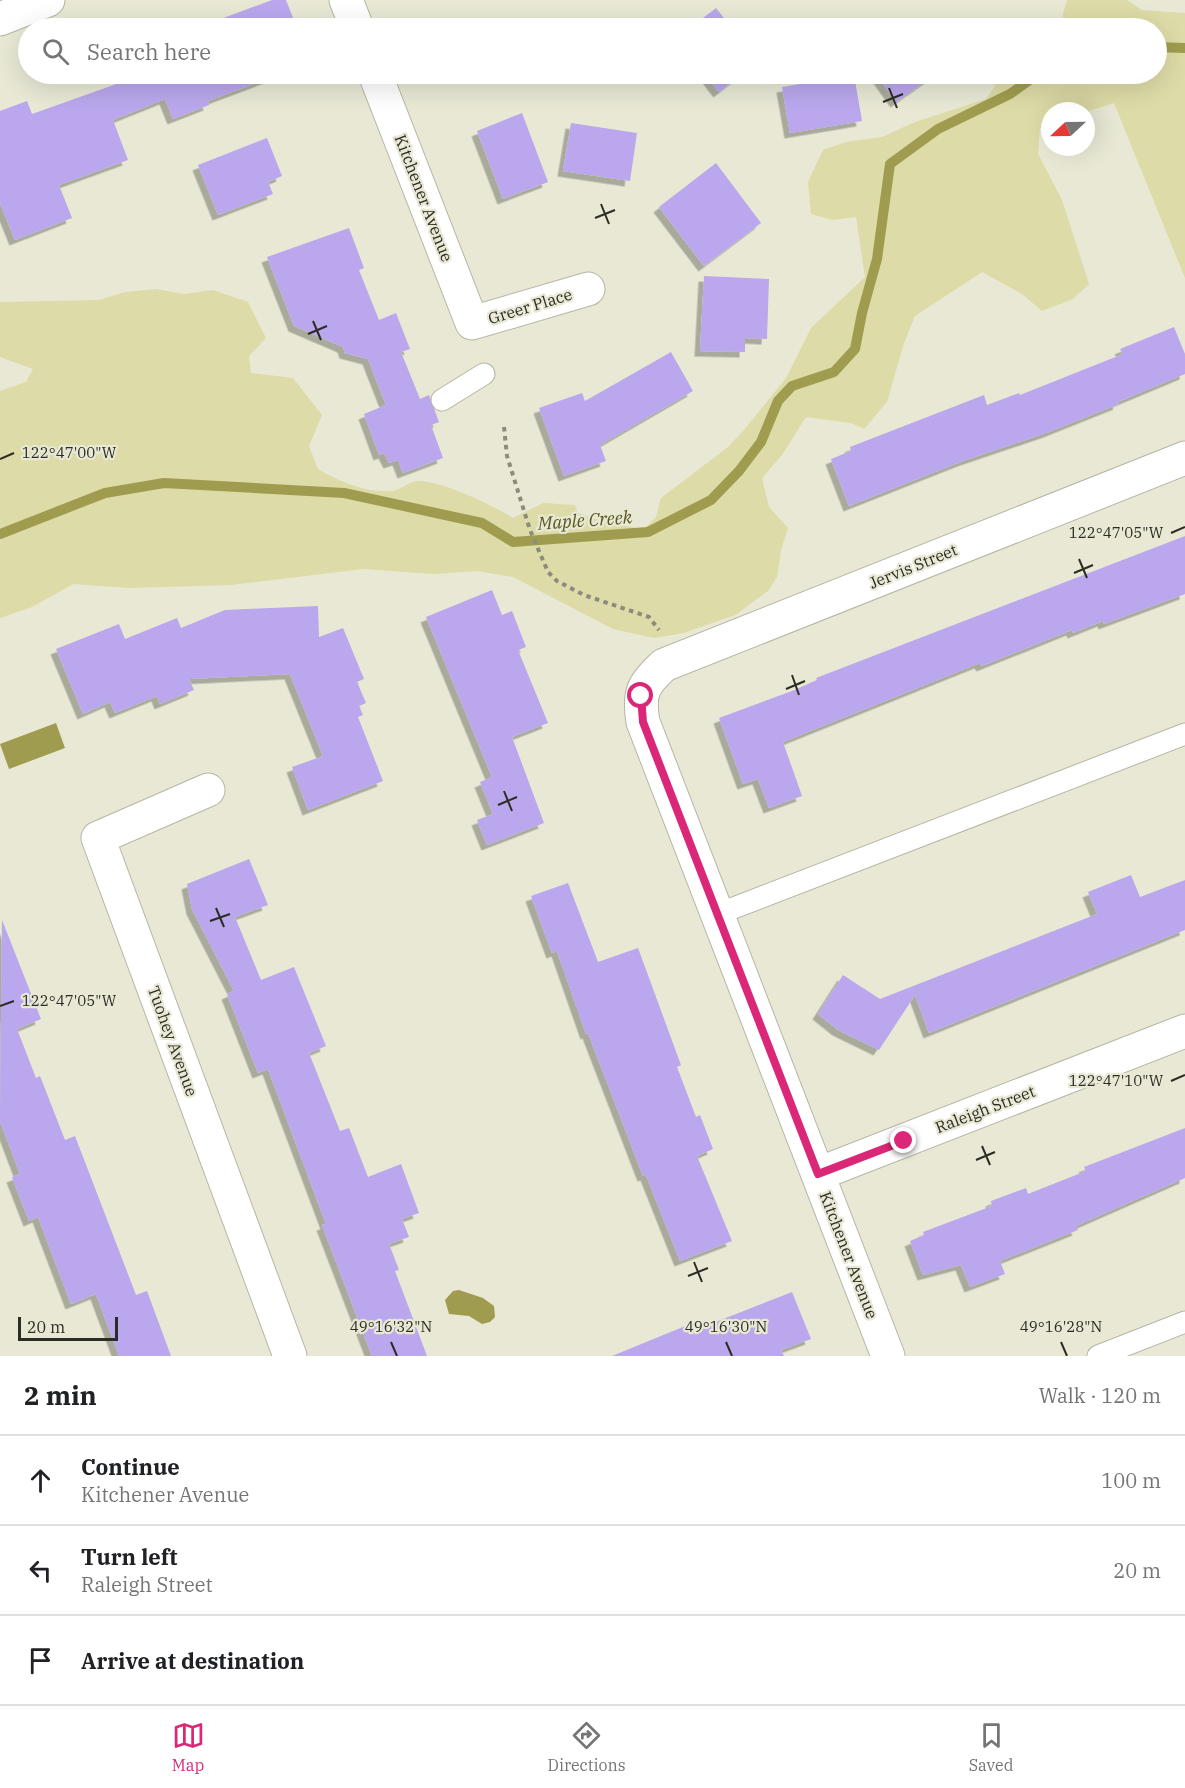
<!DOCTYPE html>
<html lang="en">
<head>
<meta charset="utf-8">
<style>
	body { margin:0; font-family:"IBM Plex Serif",serif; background:#f6f6f6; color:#202124 }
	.compass { position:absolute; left:1041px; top:102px; width:54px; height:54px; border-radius:50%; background:#fff; box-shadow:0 6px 24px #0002; rotate:248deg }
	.scale { position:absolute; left:18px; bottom:15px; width:100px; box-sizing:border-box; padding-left:6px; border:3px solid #2c2c24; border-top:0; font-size:16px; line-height:21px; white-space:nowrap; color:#2c2c24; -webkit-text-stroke:4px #e8e8d5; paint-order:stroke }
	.stop { position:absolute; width:18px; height:18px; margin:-14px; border:4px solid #db2777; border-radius:50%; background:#fff }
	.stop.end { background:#db2777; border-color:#fff; box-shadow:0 2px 6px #0008 }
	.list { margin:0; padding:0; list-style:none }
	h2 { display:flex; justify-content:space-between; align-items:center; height:78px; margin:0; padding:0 24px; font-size:26px }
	h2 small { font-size:20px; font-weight:400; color:#757577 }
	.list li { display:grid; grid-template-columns:39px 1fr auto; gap:18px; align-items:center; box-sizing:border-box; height:90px; padding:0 24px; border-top:2px solid #e0e0e0 }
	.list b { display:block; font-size:22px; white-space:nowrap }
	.list p { margin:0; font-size:20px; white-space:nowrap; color:#757577 }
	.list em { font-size:20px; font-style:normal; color:#757577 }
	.icon { flex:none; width:33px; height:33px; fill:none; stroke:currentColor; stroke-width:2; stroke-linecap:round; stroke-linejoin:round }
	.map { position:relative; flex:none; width:1185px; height:1356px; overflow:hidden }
	.search { position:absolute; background:#fff; box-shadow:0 6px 24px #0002; left:18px; right:18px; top:18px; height:66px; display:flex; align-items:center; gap:15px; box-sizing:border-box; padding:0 21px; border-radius:33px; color:#757577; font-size:22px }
	.sheet { height:348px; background:#fff }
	nav { display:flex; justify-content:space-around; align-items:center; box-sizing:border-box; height:84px; border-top:2px solid #e0e0e0; background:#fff; font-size:16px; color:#757577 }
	nav a { display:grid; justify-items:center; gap:3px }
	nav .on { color:#db2777 }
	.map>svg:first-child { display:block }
	.green { fill:#dddba7 }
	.water { fill:#a09c4f }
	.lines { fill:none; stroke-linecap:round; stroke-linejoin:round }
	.stream { stroke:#a09c4f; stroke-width:10 }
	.building { fill:#baa7ed; filter:url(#shadow) }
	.service-casing { stroke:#b7b6a4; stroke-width:23 }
	.minor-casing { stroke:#b7b6a4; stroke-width:35 }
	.tertiary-casing { stroke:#b7b6a4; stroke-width:35 }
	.path { stroke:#8b8b7e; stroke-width:4; stroke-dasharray:4.5 4.5; stroke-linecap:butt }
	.service { stroke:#fff; stroke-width:21 }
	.minor { stroke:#fff; stroke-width:33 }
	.tertiary { stroke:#fff; stroke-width:33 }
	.route { stroke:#db2777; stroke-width:8 }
	.ticks { fill:none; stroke:#2c2c24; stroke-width:2 }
	.labels { text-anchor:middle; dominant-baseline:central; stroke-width:4.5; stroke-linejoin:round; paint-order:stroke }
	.street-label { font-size:16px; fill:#2c2c24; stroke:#e8e8d5 }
	.water-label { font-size:18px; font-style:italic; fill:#5a571d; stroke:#e8e8d5 }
	.ticks-label { font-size:15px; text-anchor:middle; fill:#2c2c24; stroke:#e8e8d5; stroke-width:4.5; stroke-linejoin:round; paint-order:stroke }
</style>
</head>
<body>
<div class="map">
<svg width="1185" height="1356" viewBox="0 0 1185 1356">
	<defs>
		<filter id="shadow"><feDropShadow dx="-5.5" dy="5.5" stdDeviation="0" flood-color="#0004"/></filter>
	</defs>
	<rect width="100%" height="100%" fill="#e8e8d5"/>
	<path class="green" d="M1067,0H1127L1142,10L1185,13V278L1114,103L1086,112L1050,111V124L1040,128L1038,154L1062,200L1089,284L1073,299L1042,311L1022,294L982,272L915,316L904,343L887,402L864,429L851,423L806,417L782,455L762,478L769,507L788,528L781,550L777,577L768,591L735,615L684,633L654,638L613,629L513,577L477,571L433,574L363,569L231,585L129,588L73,584L32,607L0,618V391L26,382L33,369L0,357V302L99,300L125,292L156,289L184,294L213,290L248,302L266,338L249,356L251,373L293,378L322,415L309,446L318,469C341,482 364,493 392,491C401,490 409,481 418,481C443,481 492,505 513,518L543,503L575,505L578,513L608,523L644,529L656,517L661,498L728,447L744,430L786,378L811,328L865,277L856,217L833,220L811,214L808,182L823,150L846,142L882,137L915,122L986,99L1003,74H1156V28H1059Z"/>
	<g class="water">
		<path d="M56,723L65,748L9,769L0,744Z"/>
		<path d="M459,1290L483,1298L494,1306L495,1317L490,1322L482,1324L469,1316L449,1314L445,1300L453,1291Z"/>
	</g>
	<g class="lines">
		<g class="stream">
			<path d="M1156,47L1185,48"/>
			<path d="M0,534L105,493L164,483L344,493L482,523L513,542L648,532L711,500L739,471L761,442L778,401L792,386L834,372L855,349L862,313L877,259L890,164L938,129L1010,94L1038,74"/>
		</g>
	</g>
	<g class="building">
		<path d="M272,0H286L297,28H212L210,23Z"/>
		<path d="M716,8L732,28H690Z"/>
		<path d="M118,74H280L208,101L209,105L173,119L165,99L113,120L128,160L59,185L72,218L15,240L0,203V111L27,101L32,114L122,82Z"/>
		<path d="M705,74H742L719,92Z"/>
		<path d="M876,74H936L896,102Z"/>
		<path d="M854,75L862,121L790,133L782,87Z"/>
		<path d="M522,113L548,182L503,199L477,131Z"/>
		<path d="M571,123L637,133L630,181L563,171Z"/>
		<path d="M267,138L282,176L268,182L273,194L218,215L198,165Z"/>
		<path d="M716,163L761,223L704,266L659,207Z"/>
		<path d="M349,228L364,268L359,270L379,320L396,313L410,349L401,352L420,399L429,395L439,422L431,425L443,458L403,473L398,460L389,463L384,453L379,455L364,414L386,405L368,359L345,353L343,347L294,326L267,257Z"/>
		<path d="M704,276L769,279L767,339L745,338V352L700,351Z"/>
		<path d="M1174,327L1185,354V374L1118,402L1119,404L1049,432L963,461L849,506L831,459L851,451L850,447L984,395L987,405L1019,393L1020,395L1123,354L1120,349Z"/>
		<path d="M671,352L693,391L600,445L606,461L564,476L539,408L582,393L585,401Z"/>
		<path d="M1185,536V594L1104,624L1103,621L1073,633L1072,630L982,666L980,663L783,742L802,796L769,808L758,779L743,784L719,718L792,691L817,680L816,678Z"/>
		<path d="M492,590L502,615L512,611L526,647L518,650L548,723L512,737L544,823L487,845L477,820L493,814L480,782L492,777L426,617Z"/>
		<path d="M318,606L319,637L343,628L364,679L357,682L366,703L359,706L363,715L358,717L383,781L308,810L292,767L323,756L290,674L189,679L194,690L160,704L157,696L115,713L110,702L83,714L56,649L119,624L125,639L177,618L181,628L225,610Z"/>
		<path d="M249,859L268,905L235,917L261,980L294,967L326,1046L309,1053L340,1131L349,1128L368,1177L401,1164L419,1213L402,1219L409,1237L389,1244L399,1270L395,1271L427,1356H372L322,1225L326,1224L268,1069L258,1073L227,994L234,991L192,909L187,884Z"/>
		<path d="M1131,875L1140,897L1185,880V930L929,1033L915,995L879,1050L838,1030L818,1014L843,975L880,999L1097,914L1088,892Z"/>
		<path d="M568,883L598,962L638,948L681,1065L677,1067L696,1117L700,1115L713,1149L697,1156L732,1241L680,1261L646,1175L643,1176L588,1033L586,1034L557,951L552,953L531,896Z"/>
		<path d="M2,920L41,1019L17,1029L36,1078L40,1076L65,1140L75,1136L136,1295L147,1291L171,1356H119L96,1294L71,1304L38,1217L29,1221L12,1177L20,1174L0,1121Z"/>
		<path d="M1185,1128V1178L1076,1226L1078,1230L1000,1261L1005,1274L970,1287L961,1265L923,1275L910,1241L924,1235L923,1232L992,1206L991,1201L1026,1188L1028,1194L1086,1171L1084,1167Z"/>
		<path d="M792,1292L811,1339L781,1350L784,1356H612L700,1320L703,1327Z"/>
	</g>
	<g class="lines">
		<g class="service-casing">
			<g id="service">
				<path d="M442,400L484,374"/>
				<path d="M718,914L1185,734"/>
				<path d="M1098,1356L1185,1322"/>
			</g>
		</g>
		<g class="minor-casing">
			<g id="minor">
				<path d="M346,0L357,28"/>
				<path d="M375,74L472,323L588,289"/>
				<path d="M208,790L98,838L290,1356"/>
				<path d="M818,1174L1185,1031"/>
				<path d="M888,1356L643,722C638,693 643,684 664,665L1185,458"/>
			</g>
		</g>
		<g class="tertiary-casing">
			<path id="tertiary" d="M0,19L48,0"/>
		</g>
		<path class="path" d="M504,427L507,456L530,530L548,572L557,581L584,595L649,617L659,630"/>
		<use href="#service" class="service"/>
		<use href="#minor" class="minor"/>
		<use href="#tertiary" class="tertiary"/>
	</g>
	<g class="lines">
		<path class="route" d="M641,696L643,722L818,1174L904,1141"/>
	</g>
	<path class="ticks" d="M889,88L897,108M883,102L903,94M601,204L609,224M595,218L615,210M313,321L321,340M308,334L327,326M0,459L14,453M1171,533L1185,527M1079,559L1087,578M1074,573L1093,565M792,675L799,695M786,689L805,681M504,791L512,811M498,805L517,797M216,908L224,927M210,921L230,914M0,1006L14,1001M1171,1081L1185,1075M982,1146L990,1165M976,1160L995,1152M694,1262L702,1282M688,1276L708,1268M391,1342L397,1356M726,1342L732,1356M1061,1342L1067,1356"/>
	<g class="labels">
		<g class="street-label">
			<text transform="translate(424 198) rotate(69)">Kitchener Avenue</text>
			<text transform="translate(530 306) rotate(-17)">Greer Place</text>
			<text transform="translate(913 566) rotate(-22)">Jervis Street</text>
			<text transform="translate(173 1041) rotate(70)">Tuohey Avenue</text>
			<text transform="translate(985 1109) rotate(-21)">Raleigh Street</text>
			<text transform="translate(849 1255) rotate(69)">Kitchener Avenue</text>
		</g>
		<g class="water-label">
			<text transform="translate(585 520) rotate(-4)">Maple Creek</text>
		</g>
	</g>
	<g class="ticks-label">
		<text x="69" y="458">122°47'00"W</text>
		<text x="1116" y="538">122°47'05"W</text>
		<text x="69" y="1006">122°47'05"W</text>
		<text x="1116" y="1086">122°47'10"W</text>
		<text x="391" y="1332">49°16'32"N</text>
		<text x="726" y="1332">49°16'30"N</text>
		<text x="1061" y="1332">49°16'28"N</text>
	</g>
</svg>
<svg class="compass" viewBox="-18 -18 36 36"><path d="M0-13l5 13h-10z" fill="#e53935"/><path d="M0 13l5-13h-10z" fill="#757577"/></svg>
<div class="scale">20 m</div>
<div class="stop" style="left:641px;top:696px"></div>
<div class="stop end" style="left:904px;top:1141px"></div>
<div class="search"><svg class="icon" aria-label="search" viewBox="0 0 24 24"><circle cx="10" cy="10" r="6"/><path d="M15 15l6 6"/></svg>Search here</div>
</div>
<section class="sheet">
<h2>2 min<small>Walk · 120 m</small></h2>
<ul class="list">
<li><svg class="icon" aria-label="ahead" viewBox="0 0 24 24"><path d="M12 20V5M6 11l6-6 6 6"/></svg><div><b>Continue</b><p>Kitchener Avenue</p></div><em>100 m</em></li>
<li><svg class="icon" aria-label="left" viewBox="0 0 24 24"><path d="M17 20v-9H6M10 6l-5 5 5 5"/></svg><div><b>Turn left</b><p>Raleigh Street</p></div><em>20 m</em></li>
<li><svg class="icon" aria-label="arrive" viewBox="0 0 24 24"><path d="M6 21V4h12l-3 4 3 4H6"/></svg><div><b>Arrive at destination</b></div></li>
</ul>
</section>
<nav>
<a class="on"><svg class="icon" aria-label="map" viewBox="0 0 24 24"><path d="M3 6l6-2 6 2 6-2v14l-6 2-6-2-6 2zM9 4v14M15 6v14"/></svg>Map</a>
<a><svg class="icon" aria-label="directions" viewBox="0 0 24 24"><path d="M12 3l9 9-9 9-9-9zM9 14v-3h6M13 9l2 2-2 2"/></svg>Directions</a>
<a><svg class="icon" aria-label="saved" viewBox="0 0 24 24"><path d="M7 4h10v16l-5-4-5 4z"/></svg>Saved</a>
</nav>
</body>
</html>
